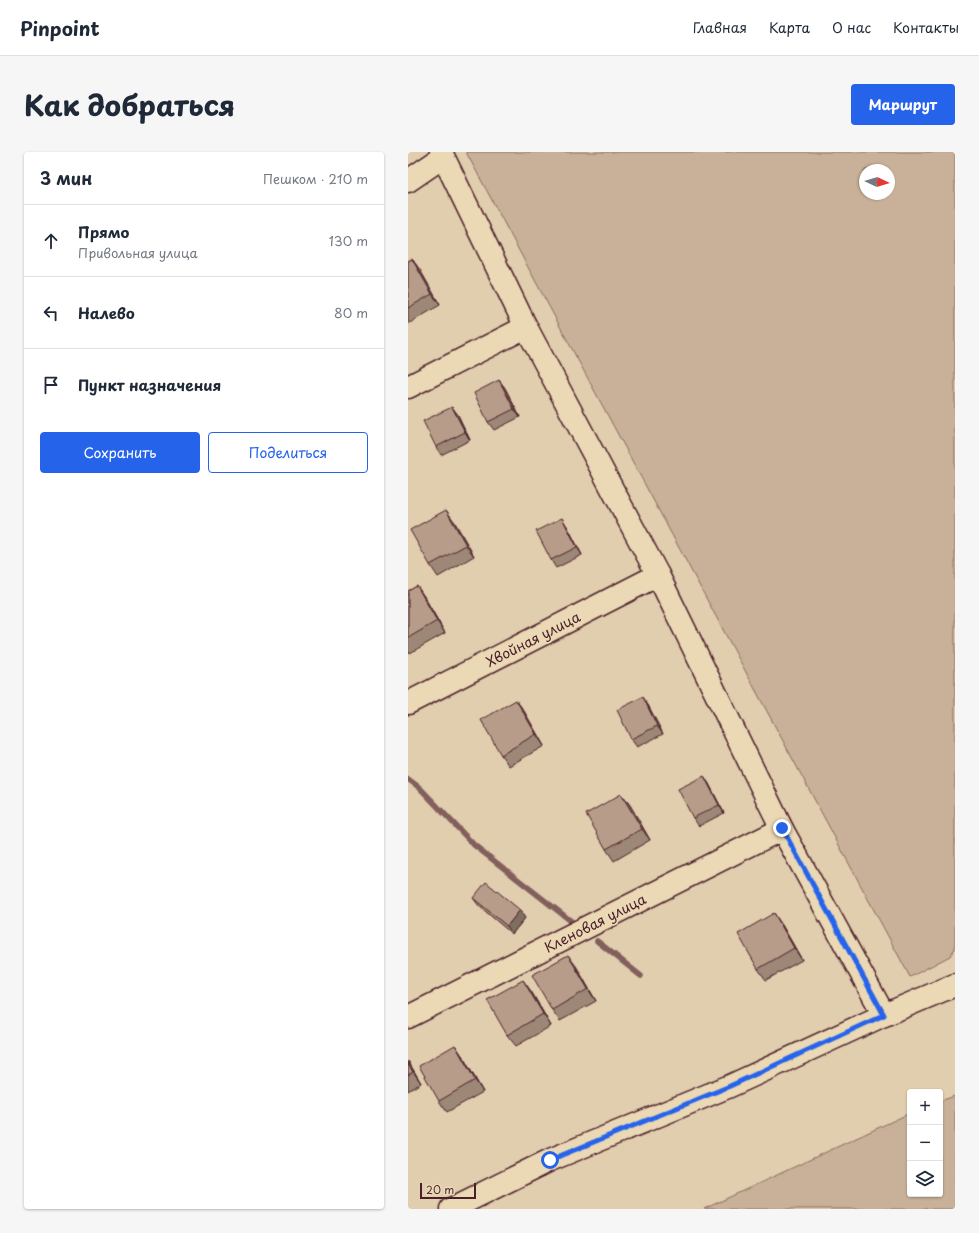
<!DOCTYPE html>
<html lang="ru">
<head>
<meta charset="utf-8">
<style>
	body { margin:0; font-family:"Playpen Sans",sans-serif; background:#f6f6f7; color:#1f2937 }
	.controls { position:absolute; right:12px; bottom:12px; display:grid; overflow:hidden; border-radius:4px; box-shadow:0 1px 3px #0004 }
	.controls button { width:36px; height:36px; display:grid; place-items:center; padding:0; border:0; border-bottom:1px solid #e0e1e3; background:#fff; color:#1f2937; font:20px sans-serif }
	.compass { position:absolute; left:451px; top:12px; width:36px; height:36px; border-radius:50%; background:#fff; box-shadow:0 1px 3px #0004; rotate:94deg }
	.scale { position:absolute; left:12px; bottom:10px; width:56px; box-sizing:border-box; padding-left:4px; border:2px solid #4a1f2b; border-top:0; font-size:11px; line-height:14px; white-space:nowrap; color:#4a1f2b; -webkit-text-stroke:3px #ebd9b6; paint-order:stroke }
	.stop { position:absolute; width:12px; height:12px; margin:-9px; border:3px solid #2563eb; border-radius:50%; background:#fff }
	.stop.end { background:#2563eb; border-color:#fff; box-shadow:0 1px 4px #0008 }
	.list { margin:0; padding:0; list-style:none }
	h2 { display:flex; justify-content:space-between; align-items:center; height:52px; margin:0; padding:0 16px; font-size:17px }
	h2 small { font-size:13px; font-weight:400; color:#747a83 }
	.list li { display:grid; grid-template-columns:26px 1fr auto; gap:12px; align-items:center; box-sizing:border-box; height:72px; padding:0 16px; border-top:1px solid #e0e1e3 }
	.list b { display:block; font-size:15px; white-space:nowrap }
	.list p { margin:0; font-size:13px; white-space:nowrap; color:#747a83 }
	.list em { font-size:13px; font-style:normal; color:#747a83 }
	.actions { display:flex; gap:8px; padding:12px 16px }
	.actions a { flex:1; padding:9px 0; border:1px solid #2563eb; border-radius:4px; text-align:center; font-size:14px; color:#2563eb }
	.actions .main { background:#2563eb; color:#fff }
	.icon { flex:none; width:22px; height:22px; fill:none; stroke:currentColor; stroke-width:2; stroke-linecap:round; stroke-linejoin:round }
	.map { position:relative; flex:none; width:547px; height:1057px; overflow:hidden; border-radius:4px }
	header { display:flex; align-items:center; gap:24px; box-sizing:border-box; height:56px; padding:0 20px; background:#fff; border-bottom:1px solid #e0e1e3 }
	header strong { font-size:19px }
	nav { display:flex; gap:22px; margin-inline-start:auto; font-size:14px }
	.intro { display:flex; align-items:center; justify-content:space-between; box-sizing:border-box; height:96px; padding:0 24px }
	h1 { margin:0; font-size:28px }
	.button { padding:10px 18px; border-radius:4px; background:#2563eb; color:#fff; font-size:14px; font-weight:700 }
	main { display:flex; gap:24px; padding:0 24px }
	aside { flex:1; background:#fff; border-radius:4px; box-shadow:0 1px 3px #0004 }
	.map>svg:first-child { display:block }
	.green { fill:#c8b198; stroke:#896862; fill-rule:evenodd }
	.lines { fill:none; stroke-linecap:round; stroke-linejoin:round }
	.stream { stroke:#825f5b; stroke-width:5.5 }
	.minor-casing { stroke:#4a1f2b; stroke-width:25 }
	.minor { stroke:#ebd9b6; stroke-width:22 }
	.wall { fill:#9d8776; stroke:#4a1f2b }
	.shaded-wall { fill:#806e60; stroke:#4a1f2b }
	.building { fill:#b79d89; stroke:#4a1f2b }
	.route { stroke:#2563eb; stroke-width:5 }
	.labels { text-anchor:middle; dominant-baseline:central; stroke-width:3.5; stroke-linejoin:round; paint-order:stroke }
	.street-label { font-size:14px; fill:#4a1f2b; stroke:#ebd9b6 }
</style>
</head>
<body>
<header>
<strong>Pinpoint</strong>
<nav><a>Главная</a><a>Карта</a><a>О нас</a><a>Контакты</a></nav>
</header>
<div class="intro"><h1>Как добраться</h1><a class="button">Маршрут</a></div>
<main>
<aside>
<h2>3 мин<small>Пешком · 210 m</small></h2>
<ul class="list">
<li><svg class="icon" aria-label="ahead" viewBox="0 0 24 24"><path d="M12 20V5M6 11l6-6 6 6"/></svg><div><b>Прямо</b><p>Привольная улица</p></div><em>130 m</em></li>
<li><svg class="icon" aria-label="left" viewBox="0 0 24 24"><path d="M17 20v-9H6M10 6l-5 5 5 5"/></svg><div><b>Налево</b></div><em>80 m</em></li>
<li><svg class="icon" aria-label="arrive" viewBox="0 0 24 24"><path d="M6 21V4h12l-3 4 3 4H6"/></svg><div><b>Пункт назначения</b></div></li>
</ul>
<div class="actions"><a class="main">Сохранить</a><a>Поделиться</a></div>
</aside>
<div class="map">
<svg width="547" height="1057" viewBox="0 0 547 1057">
	<rect width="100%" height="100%" fill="#e1ceae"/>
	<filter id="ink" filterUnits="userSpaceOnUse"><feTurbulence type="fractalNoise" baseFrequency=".025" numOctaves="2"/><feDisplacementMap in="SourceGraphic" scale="8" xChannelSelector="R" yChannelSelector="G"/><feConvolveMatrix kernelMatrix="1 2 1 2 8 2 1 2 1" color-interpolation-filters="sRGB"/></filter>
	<g filter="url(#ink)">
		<g class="green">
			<path d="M58,0H547V796L542,804L502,825ZM457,18H481V42H457Z"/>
			<path d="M547,944V1057H296L502,961V1042H532V949Z"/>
		</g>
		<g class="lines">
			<g class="stream">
				<path d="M0,627L12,636L66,693L163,769"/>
				<path d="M189,789L233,824"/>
			</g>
			<g class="minor-casing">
				<g id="minor">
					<path d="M33,0L118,175L250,423L374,677L476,863"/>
					<path d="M0,29L35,5"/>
					<path d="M0,235L118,175"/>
					<path d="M0,551L250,423"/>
					<path d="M0,865L374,677"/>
					<path d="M43,1057L142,1008L322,934L476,863L547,833"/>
				</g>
			</g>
			<use href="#minor" class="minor"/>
		</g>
		<g class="wall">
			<path d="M4,107L12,118L32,153L0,172V109Z"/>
			<path d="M91,228L97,236L112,265L86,278L80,270Z"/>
			<path d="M44,255L50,263L62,288L33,303L28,295Z"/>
			<path d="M46,369L66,404L30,425L22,413Z"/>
			<path d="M159,374L174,403L148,416L143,408Z"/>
			<path d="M9,434L17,446L37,481L2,501L0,499V439Z"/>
			<path d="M108,548L116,559L136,594L101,614L93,603Z"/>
			<path d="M240,553L255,582L229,595L223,587Z"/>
			<path d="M296,624L301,632L316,661L291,674L285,666Z"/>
			<path d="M213,642L222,653L242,688L206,709L198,697Z"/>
			<path d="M65,746L117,766L104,782L71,754Z"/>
			<path d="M374,773L394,808L358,828L350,817Z"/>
			<path d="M168,814L188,849L152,869L144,858Z"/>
			<path d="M123,839L143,874L108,894L99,883Z"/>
			<path d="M47,893L55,905L75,940L39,960L31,949Z"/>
			<path d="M0,909L13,931L0,939Z"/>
		</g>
		<g class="shaded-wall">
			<path d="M4,107L12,118L32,153L24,142Z"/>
			<path d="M91,228L97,236L112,265L106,257Z"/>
			<path d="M44,255L50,263L62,288L57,280Z"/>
			<path d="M38,358L46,369L66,404L58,393Z"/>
			<path d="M154,366L159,374L174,403L169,395Z"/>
			<path d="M9,434L17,446L37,481L29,469Z"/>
			<path d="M235,545L240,553L255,582L249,574Z"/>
			<path d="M108,548L116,559L136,594L128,582Z"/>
			<path d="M296,624L301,632L316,661L311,653Z"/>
			<path d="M213,642L222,653L242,688L234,677Z"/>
			<path d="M112,758L117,766L104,782L99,774Z"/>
			<path d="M366,761L374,773L394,808L386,796Z"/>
			<path d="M160,803L168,814L188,849L180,837Z"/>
			<path d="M115,828L123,839L143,874L135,862Z"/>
			<path d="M47,893L55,905L75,940L67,928Z"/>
			<path d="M0,909L13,931L0,912Z"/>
		</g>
		<g class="building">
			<path d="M4,107L24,142L0,156V109Z"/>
			<path d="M91,228L106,257L80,270L66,241Z"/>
			<path d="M44,255L57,280L28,295L15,269Z"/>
			<path d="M38,358L58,393L22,413L2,378Z"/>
			<path d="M154,366L169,395L143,408L128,379Z"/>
			<path d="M9,434L29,469L0,486V439Z"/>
			<path d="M235,545L249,574L223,587L209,558Z"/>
			<path d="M108,548L128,582L93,603L73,568Z"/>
			<path d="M296,624L311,653L285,666L270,637Z"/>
			<path d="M213,642L234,677L198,697L178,662Z"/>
			<path d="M78,730L112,758L99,774L65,746Z"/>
			<path d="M366,761L386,796L350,817L330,782Z"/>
			<path d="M160,803L180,837L144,858L124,823Z"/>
			<path d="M115,828L135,862L99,883L79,848Z"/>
			<path d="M47,893L67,928L31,949L11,914Z"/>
			<path d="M0,912L5,920L0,923Z"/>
		</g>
	</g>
	<g class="lines" filter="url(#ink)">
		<path class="route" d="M142,1008L322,934L476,863L374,676"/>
	</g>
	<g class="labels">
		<g class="street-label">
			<text transform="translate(125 487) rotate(-27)">Хвойная улица</text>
			<text transform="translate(187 771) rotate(-27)">Кленовая улица</text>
		</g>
	</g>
</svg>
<div class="controls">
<button>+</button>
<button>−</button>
<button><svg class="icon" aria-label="layers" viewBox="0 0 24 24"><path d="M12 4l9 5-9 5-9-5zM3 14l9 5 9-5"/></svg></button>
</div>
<svg class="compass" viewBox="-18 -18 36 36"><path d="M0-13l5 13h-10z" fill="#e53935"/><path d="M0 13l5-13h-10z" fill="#747a83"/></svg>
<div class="scale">20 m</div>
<div class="stop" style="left:142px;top:1008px"></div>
<div class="stop end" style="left:374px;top:676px"></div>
</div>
</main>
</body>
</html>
